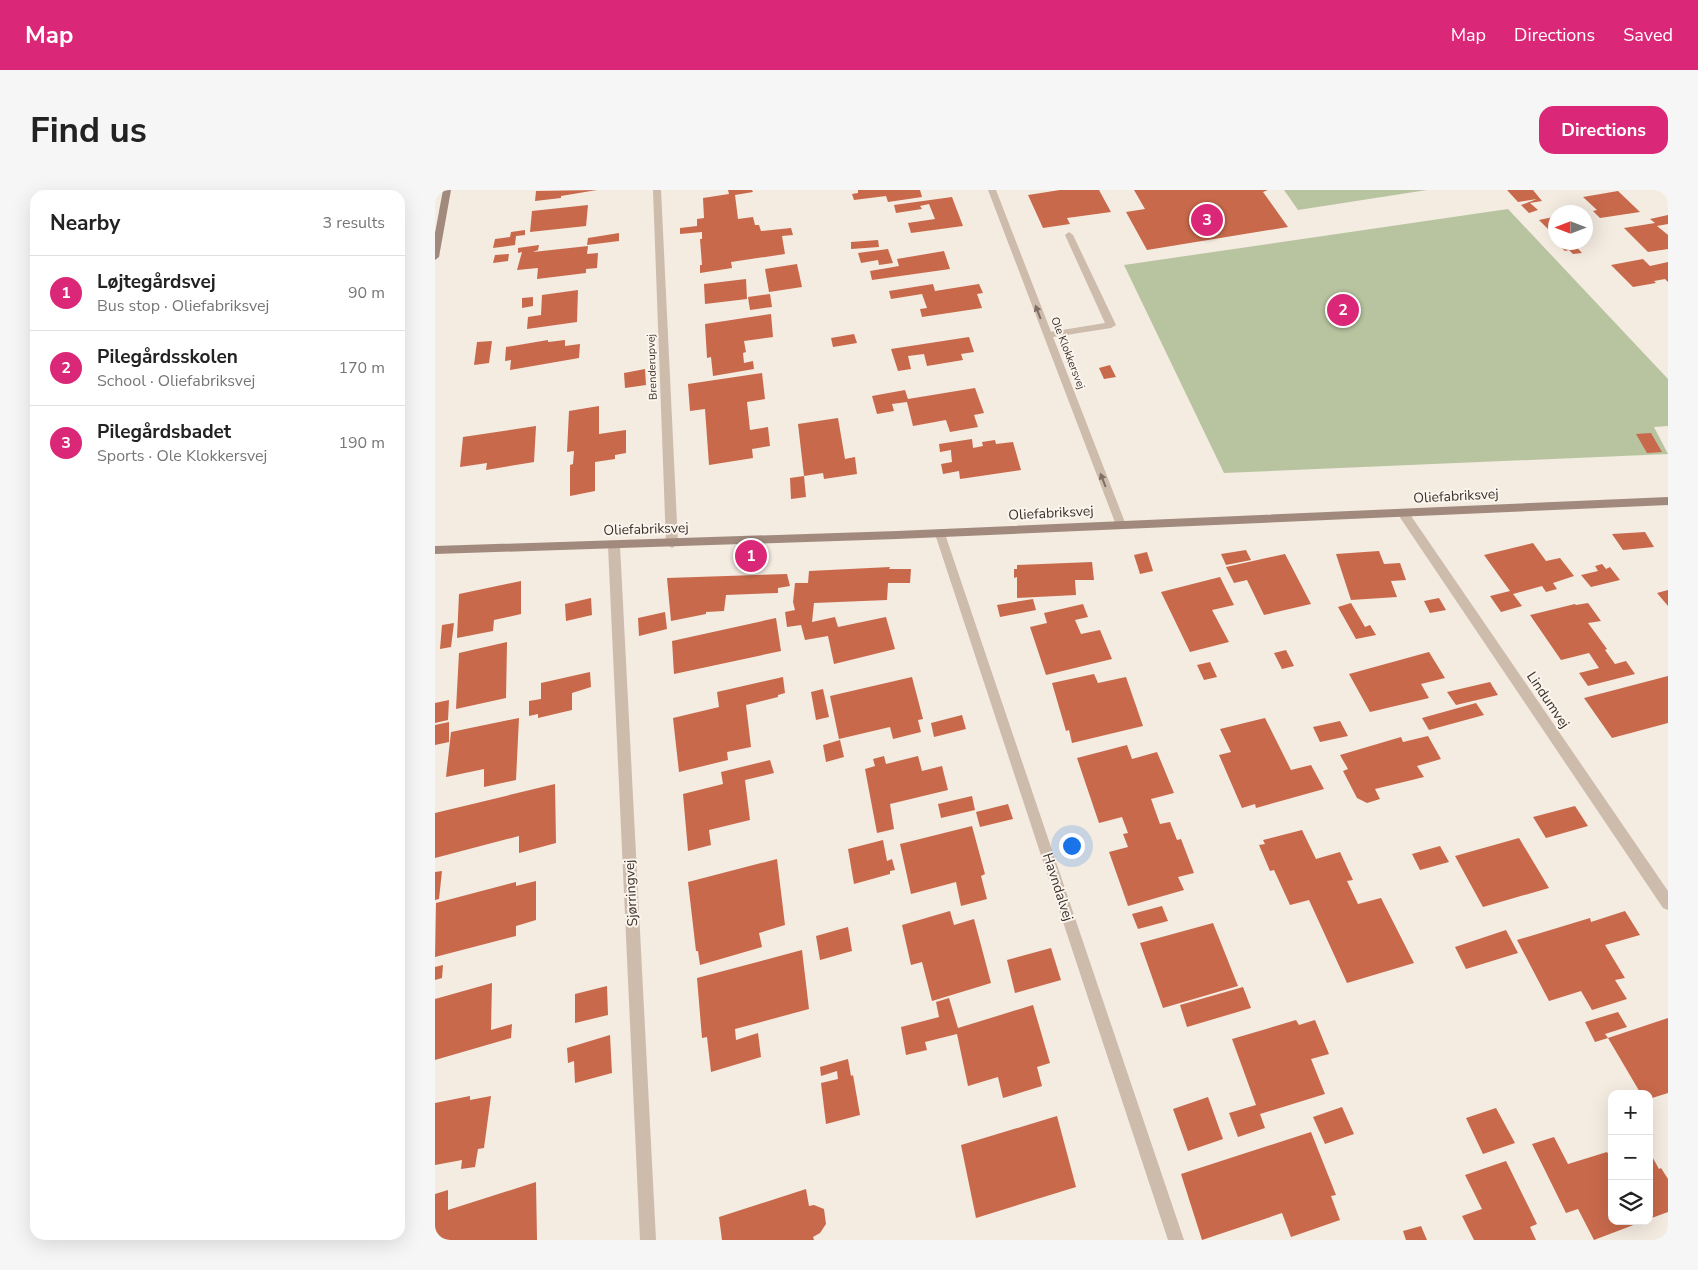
<!DOCTYPE html>
<html lang="en">
<head>
<meta charset="utf-8">
<style>
	body { margin:0; font-family:"Nunito Sans",sans-serif; background:#f6f6f6; color:#222 }
	.controls { position:absolute; right:15px; bottom:15px; display:grid; overflow:hidden; border-radius:10px; box-shadow:0 5px 20px #0002 }
	.controls button { width:45px; height:45px; display:grid; place-items:center; padding:0; border:0; border-bottom:1px solid #e0e0e0; background:#fff; color:#222; font:25px sans-serif }
	.compass { position:absolute; left:1113px; top:15px; width:45px; height:45px; border-radius:50%; background:#fff; box-shadow:0 5px 20px #0002; rotate:270deg }
	.you { position:absolute; left:636px; top:655px; width:18px; height:18px; margin:-12px; border:4px solid #fff; border-radius:50%; background:#1a73e8; box-shadow:0 0 0 8px #1a73e833 }
	.badge { display:grid; place-items:center; width:32px; height:32px; border-radius:50%; background:#db2777; color:#fff; font-size:16px; font-weight:700 }
	.pin { position:absolute; translate:-50% -50%; border:2px solid #fff; box-shadow:0 1px 5px #0006 }
	.list { margin:0; padding:0; list-style:none }
	h2 { display:flex; justify-content:space-between; align-items:center; height:65px; margin:0; padding:0 20px; font-size:21px }
	h2 small { font-size:16px; font-weight:400; color:#767676 }
	.list li { display:grid; grid-template-columns:32px 1fr auto; gap:15px; align-items:center; box-sizing:border-box; height:75px; padding:0 20px; border-top:1px solid #e0e0e0 }
	.list b { display:block; font-size:19px; white-space:nowrap }
	.list p { margin:0; font-size:16px; white-space:nowrap; color:#767676 }
	.list em { font-size:16px; font-style:normal; color:#767676 }
	.icon { flex:none; width:28px; height:28px; fill:none; stroke:currentColor; stroke-width:2; stroke-linecap:round; stroke-linejoin:round }
	.map { position:relative; flex:none; width:1233px; height:1050px; overflow:hidden; border-radius:15px }
	header { display:flex; align-items:center; gap:30px; box-sizing:border-box; height:70px; padding:0 25px; background:#db2777; color:#fff }
	header strong { font-size:24px }
	nav { display:flex; gap:28px; margin-inline-start:auto; font-size:18px }
	.intro { display:flex; align-items:center; justify-content:space-between; box-sizing:border-box; height:120px; padding:0 30px }
	h1 { margin:0; font-size:35px }
	.button { padding:12px 22px; border-radius:15px; background:#db2777; color:#fff; font-size:18px; font-weight:700 }
	main { display:flex; gap:30px; padding:0 30px }
	aside { flex:1; background:#fff; border-radius:15px; box-shadow:0 5px 20px #0002 }
	.map>svg:first-child { display:block }
	.green { fill:#b8c4a0 }
	.building { fill:#c8694b }
	.lines { fill:none; stroke-linecap:round; stroke-linejoin:round }
	.lane { fill:#cdbbac; fill-rule:evenodd }
	.street { fill:#cdbbac; fill-rule:evenodd }
	.secondary { fill:#a18a7d; fill-rule:evenodd }
	.oneway { fill:#7d6f65 }
	.labels { text-anchor:middle; dominant-baseline:central; stroke-width:4; stroke-linejoin:round; paint-order:stroke }
	.far-street-label { font-size:11px; fill:#3b302b; stroke:#fbf5ee }
	.street-label { font-size:14px; fill:#3b302b; stroke:#fbf5ee }
</style>
</head>
<body>
<header>
<strong>Map</strong>
<nav><a>Map</a><a>Directions</a><a>Saved</a></nav>
</header>
<div class="intro"><h1>Find us</h1><a class="button">Directions</a></div>
<main>
<aside>
<h2>Nearby<small>3 results</small></h2>
<ul class="list">
<li><span class="badge">1</span><div><b>Løjtegårdsvej</b><p>Bus stop · Oliefabriksvej</p></div><em>90 m</em></li>
<li><span class="badge">2</span><div><b>Pilegårdsskolen</b><p>School · Oliefabriksvej</p></div><em>170 m</em></li>
<li><span class="badge">3</span><div><b>Pilegårdsbadet</b><p>Sports · Ole Klokkersvej</p></div><em>190 m</em></li>
</ul>
</aside>
<div class="map">
<svg width="1233" height="1050" viewBox="0 0 1233 1050">
	<rect width="100%" height="100%" fill="#f4ebe1"/>
	<g class="green">
		<path d="M849,0H992L863,20Z"/>
		<path d="M1073,19L1233,189V236L1219,237L1233,264L789,283L689,75Z"/>
	</g>
	<g class="building">
		<path d="M162,0L126,6V8L100,11L101,1Z"/>
		<path d="M293,0H317L318,2L300,5L303,29L318,27L320,35H324L326,41L356,38L358,45L347,46L350,64L296,72L297,78L265,83V75H267L265,49H267V42L245,44V38L262,36V29L269,28L268,8L294,4Z"/>
		<path d="M423,0H485L487,7L453,12L451,6L419,10L417,4L423,3Z"/>
		<path d="M625,0H664L676,22L632,28L635,34L608,38L593,5Z"/>
		<path d="M699,0H833L828,2L853,37L712,60L691,22L710,19Z"/>
		<path d="M1072,0H1098L1107,11L1095,13L1103,20L1094,23L1086,15L1102,9L1083,12Z"/>
		<path d="M1183,1L1205,22L1165,28L1158,21L1162,20L1148,7Z"/>
		<path d="M517,7L528,36L476,43L473,33L500,29L494,14L485,16L487,19L461,23L459,15Z"/>
		<path d="M153,15L151,36L95,42L97,21Z"/>
		<path d="M1233,25V34L1222,36L1233,45V59L1213,62L1189,38L1220,33L1215,29Z"/>
		<path d="M1118,27L1120,30V40L1115,41L1104,30Z"/>
		<path d="M90,40V45L81,46L80,55L58,58L60,49L75,47L76,42Z"/>
		<path d="M184,43V51L152,55L153,48Z"/>
		<path d="M443,50L444,57L416,59V52Z"/>
		<path d="M1121,52H1137L1147,63L1138,64L1134,60L1130,61Z"/>
		<path d="M104,55L103,60L98,62L153,56L152,64L163,63L162,78L151,79V83L102,89L103,78L82,80L87,62L83,63V58Z"/>
		<path d="M453,59L458,73L444,75L443,70L426,73L423,63Z"/>
		<path d="M509,61L515,79L437,90L435,81L464,76L462,69Z"/>
		<path d="M74,64L73,71L58,73L60,65Z"/>
		<path d="M1208,69L1215,76L1233,72V92L1230,89L1219,91L1221,93L1198,97L1176,75Z"/>
		<path d="M362,74L367,97L334,102L330,79Z"/>
		<path d="M311,89L312,109L270,114L269,94Z"/>
		<path d="M498,94L500,101L544,94L548,103L542,104L547,118L487,127L485,119L492,118L487,104L456,109L454,101Z"/>
		<path d="M143,100L142,132L92,139L93,127L106,125L107,105Z"/>
		<path d="M335,104L337,117L315,120L313,107Z"/>
		<path d="M98,107V116L87,118V108Z"/>
		<path d="M336,124L338,147L309,151L311,162L308,163L309,173L318,171L319,179L278,186L276,167L272,168L270,134Z"/>
		<path d="M419,144L422,153L398,157L396,148Z"/>
		<path d="M534,147L539,162L526,164L528,170L492,176L489,164L473,166L476,179L463,181L456,159Z"/>
		<path d="M113,150V152L130,150V156L145,154L144,168L75,180L76,170L70,171L71,157Z"/>
		<path d="M57,151L54,173L39,175L42,152Z"/>
		<path d="M675,175L681,187L669,189L664,178Z"/>
		<path d="M210,179L211,195L190,198L189,183Z"/>
		<path d="M327,183L330,209L312,212L315,240L333,237L335,256L317,259L318,268L274,275L270,219L255,221L253,194Z"/>
		<path d="M540,198L549,223L539,225L543,237L515,242L511,230L478,236L472,212L457,214L459,221L442,224L437,206L470,200L473,209Z"/>
		<path d="M164,216V244L191,240V263L180,265V269L160,272V301L135,306V275L138,274L139,261L132,262L134,221Z"/>
		<path d="M403,228L410,269L420,267L422,284L389,289L388,283L369,286L363,234Z"/>
		<path d="M101,236L99,272L51,280L52,273L25,277L28,247Z"/>
		<path d="M1216,243L1227,262L1212,263L1201,244Z"/>
		<path d="M537,249L538,258L548,256L547,252L560,250L561,254L578,252L586,280L525,289L524,281L508,284L506,274L517,272L516,262V260L505,262L504,254Z"/>
		<path d="M369,286L371,307L356,309L355,288Z"/>
		<path d="M1210,342L1219,357L1188,360L1177,344Z"/>
		<path d="M1098,353L1111,371L1125,368L1139,386L1118,393L1122,399L1111,402L1107,396L1078,404L1087,416L1066,422L1055,406L1075,401L1049,365Z"/>
		<path d="M811,360L816,370L791,375L786,364Z"/>
		<path d="M944,361L949,374L965,373L971,390L956,391L962,407L916,410L901,364Z"/>
		<path d="M712,362L718,381L705,384L699,365Z"/>
		<path d="M850,364L876,414L829,425L812,390L799,393L791,377Z"/>
		<path d="M657,372L659,390H640L641,405L582,408V387L579,388V379H582V375Z"/>
		<path d="M1167,374L1171,379L1175,377L1185,390L1156,397L1146,385L1163,381L1160,376Z"/>
		<path d="M455,377L454,379H476L475,393H453L452,410L379,413L377,432L400,427L403,437L451,427L460,459L399,474L393,446L370,450L366,435L352,437L350,422L360,420L358,412L360,393H373L374,381Z"/>
		<path d="M352,384L355,396L343,398V403L291,405L289,421L271,422V424L236,431L232,388Z"/>
		<path d="M785,387L799,415L777,420L794,452L755,462L726,402Z"/>
		<path d="M86,391V424L59,430L58,441L22,448L24,404Z"/>
		<path d="M1233,400V416L1222,403Z"/>
		<path d="M156,408L157,425L131,431L130,414Z"/>
		<path d="M1004,408L1011,420L995,423L989,411Z"/>
		<path d="M598,409L601,420L565,427L562,415Z"/>
		<path d="M916,413L930,437L935,435L941,445L921,449L903,417Z"/>
		<path d="M1153,413L1166,431L1153,433L1172,459L1170,460L1180,474L1191,471L1200,484L1153,496L1144,483L1164,478L1154,463L1126,470L1095,425L1140,414L1141,415Z"/>
		<path d="M648,414L653,427L640,430L646,444L665,440L677,469L611,485L595,437L612,433L609,423Z"/>
		<path d="M230,422L232,439L204,446L203,428Z"/>
		<path d="M341,428L346,461L239,484L237,451Z"/>
		<path d="M19,433L16,457L5,459L7,435Z"/>
		<path d="M72,452L71,508L21,519L24,463Z"/>
		<path d="M851,460L859,476L847,479L839,463Z"/>
		<path d="M994,462L1010,488L986,494L994,508L935,522L914,484Z"/>
		<path d="M775,472L782,487L769,490L762,475Z"/>
		<path d="M155,482L156,497L137,503V520L103,528V524L94,526V511L106,509V493Z"/>
		<path d="M659,484L663,493L691,487L708,536L637,553L634,540L631,541L617,493Z"/>
		<path d="M1233,486V533L1177,548L1149,508Z"/>
		<path d="M348,487L350,503L343,505V507L311,515L316,557L292,562L293,570L244,582L238,528L284,517L282,502Z"/>
		<path d="M477,487L488,529L483,530L486,542L458,549L455,537L404,549L395,506Z"/>
		<path d="M1055,492L1063,505L1021,515L1012,502Z"/>
		<path d="M388,499L394,527L381,530L376,502Z"/>
		<path d="M14,510L13,530L0,533V513Z"/>
		<path d="M1041,513L1049,525L994,540L987,528Z"/>
		<path d="M527,525L531,539L499,547L496,533Z"/>
		<path d="M84,528L81,590L49,597V579L11,587L16,542Z"/>
		<path d="M830,528L856,580L876,575L889,599L821,618L820,614L807,618L784,565L796,562L785,539Z"/>
		<path d="M905,531L913,546L885,552L878,537Z"/>
		<path d="M14,532V552L0,555V535Z"/>
		<path d="M993,546L1006,569L982,576L989,587L940,599L945,609L932,613L922,608L908,581L913,579L905,565L966,547L968,552Z"/>
		<path d="M405,550L409,567L391,572L388,555Z"/>
		<path d="M692,555L697,569L722,562L739,603L716,609L725,634L735,632L742,650L746,649L759,683L743,687L749,700L693,716L674,662L693,657L688,644L693,643L687,627L664,633L642,568Z"/>
		<path d="M449,566L451,574L483,566L487,581L507,576L513,600L455,614L459,639L442,643L430,579L440,576L438,569Z"/>
		<path d="M335,570L339,583L310,590L315,630L274,640L276,655L253,661L248,604L288,594L286,582Z"/>
		<path d="M120,594L121,653L84,663V646L0,668V623Z"/>
		<path d="M537,606L540,620L506,628L503,614Z"/>
		<path d="M573,614L578,629L545,637L541,622Z"/>
		<path d="M1140,616L1153,636L1111,648L1098,627Z"/>
		<path d="M537,636L550,684L546,686L552,709L526,716L521,692L476,704L465,654Z"/>
		<path d="M867,640L881,669L905,662L918,690L912,691L923,714L946,708L979,773L912,793L874,710L855,715L839,680L835,681L824,655L830,654L828,650Z"/>
		<path d="M1084,648L1114,698L1048,717L1020,666Z"/>
		<path d="M448,650L452,671L457,669L460,680L455,681V684L419,694L413,659Z"/>
		<path d="M1005,656L1014,672L985,680L977,664Z"/>
		<path d="M342,669L350,735L324,743L327,757L265,775L263,761H261L253,692Z"/>
		<path d="M7,681L4,709L0,710V682Z"/>
		<path d="M101,691V730L81,736V746L0,767L1,713L81,692V696Z"/>
		<path d="M727,716L733,731L703,739L697,724Z"/>
		<path d="M515,721L519,735L539,729L556,793L497,811L487,772L476,775L467,735Z"/>
		<path d="M1190,721L1205,745L1170,755L1190,788L1180,790L1192,809L1157,820L1146,801L1114,811L1082,750L1155,728L1156,732Z"/>
		<path d="M778,733L803,796L728,818L705,753Z"/>
		<path d="M413,737L417,761L385,770L381,746Z"/>
		<path d="M1071,740L1083,763L1031,779L1020,757Z"/>
		<path d="M616,758L626,790L580,803L572,770Z"/>
		<path d="M367,760L374,819L300,839L301,850L323,843L326,867L276,882L272,847L267,848L262,788Z"/>
		<path d="M8,775L7,788L0,790V777Z"/>
		<path d="M57,793L56,840L77,834L76,848L0,870V809Z"/>
		<path d="M172,796L173,825L140,833V804Z"/>
		<path d="M808,797L816,818L752,837L745,815Z"/>
		<path d="M514,808L523,838L598,815L615,873L602,877L607,896L568,908L563,887L533,896L522,844L490,852L492,860L471,865L466,837L504,827L501,812Z"/>
		<path d="M1183,822L1192,837L1170,844L1173,848L1160,852L1150,832Z"/>
		<path d="M1233,828V903L1214,909V904H1206L1173,848Z"/>
		<path d="M861,830L864,835L880,830L894,864L876,869L890,904L825,924L830,938L803,947L794,923L821,915L797,849Z"/>
		<path d="M175,845L177,883L140,893L139,871L133,873L132,858Z"/>
		<path d="M413,869L416,886L418,885L425,925L391,934L386,893L403,889L402,881L386,886L385,877Z"/>
		<path d="M35,906V910L56,906L49,958L43,959L40,977L26,979L27,970L0,975V913Z"/>
		<path d="M773,907L788,949L753,961L738,919Z"/>
		<path d="M907,917L919,944L890,954L878,927Z"/>
		<path d="M1061,918L1080,953L1048,964L1031,928Z"/>
		<path d="M622,926L641,997L541,1028L526,955Z"/>
		<path d="M876,942L901,1005L896,1006L905,1030L856,1047L847,1023L767,1050L746,984Z"/>
		<path d="M1119,947L1133,974L1172,962L1177,970V1031H1209L1159,1050L1143,1019L1131,1023L1097,954Z"/>
		<path d="M1214,961L1224,979L1226,978L1233,989V1022L1214,1029Z"/>
		<path d="M1071,971L1102,1034L1095,1037L1101,1050H1039L1027,1026L1047,1019L1030,985Z"/>
		<path d="M101,992L102,1050H0V1004L13,1000V1020Z"/>
		<path d="M371,999L374,1016L379,1015L389,1019L391,1034L385,1043L378,1047L379,1050H287L284,1027Z"/>
		<path d="M986,1036L992,1050H971L968,1041Z"/>
	</g>
	<g class="lines">
		<path class="lane" d="M634,42L638,45L681,135L676,138L612,148L609,147V143L670,133L630,45Z"/>
		<g class="street">
			<path d="M218,0H226L243,354L237,358L231,354Z"/>
			<path d="M553,0H561L691,335L690,338H682L681,335Z"/>
			<path d="M968,319L972,320L1233,701V720L1228,718L964,326L963,323L964,320Z"/>
			<path d="M505,340L510,344L749,1050H733L500,344Z"/>
			<path d="M179,352L185,356L221,1050H205L173,356Z"/>
		</g>
		<g class="secondary">
			<path d="M8,0H16L4,67L0,70V43Z"/>
			<path d="M1233,307V315L462,349L0,364V356L462,341Z"/>
		</g>
	</g>
	<defs><path id="oneway-solid" d="M-6-.8H1V-3.2L6.5 0L1 3.2V.8H-6Z" transform="scale(1.25)"/></defs>
	<g class="oneway">
		<use href="#oneway-solid" transform="translate(603 122) rotate(-111)"/>
		<use href="#oneway-solid" transform="translate(668 290) rotate(-111)"/>
	</g>
	<g class="labels">
		<g class="far-street-label">
			<text transform="translate(633 163) rotate(69)">Ole Klokkersvej</text>
			<text transform="translate(217 177) rotate(-92)">Brenderupvej</text>
		</g>
		<g class="street-label">
			<text transform="translate(1021 306) rotate(-3)">Oliefabriksvej</text>
			<text transform="translate(616 323) rotate(-3)">Oliefabriksvej</text>
			<text transform="translate(211 339) rotate(-2)">Oliefabriksvej</text>
			<text transform="translate(1113 510) rotate(56)">Lindumvej</text>
			<text transform="translate(623 697) rotate(72)">Havndalvej</text>
			<text transform="translate(196 703) rotate(-93)">Sjørringvej</text>
		</g>
	</g>
</svg>
<div class="controls">
<button>+</button>
<button>−</button>
<button><svg class="icon" aria-label="layers" viewBox="0 0 24 24"><path d="M12 4l9 5-9 5-9-5zM3 14l9 5 9-5"/></svg></button>
</div>
<svg class="compass" viewBox="-18 -18 36 36"><path d="M0-13l5 13h-10z" fill="#e53935"/><path d="M0 13l5-13h-10z" fill="#767676"/></svg>
<div class="you"></div>
<div class="pin badge" style="left:316px;top:366px">1</div>
<div class="pin badge" style="left:908px;top:120px">2</div>
<div class="pin badge" style="left:772px;top:30px">3</div>
</div>
</main>
</body>
</html>
